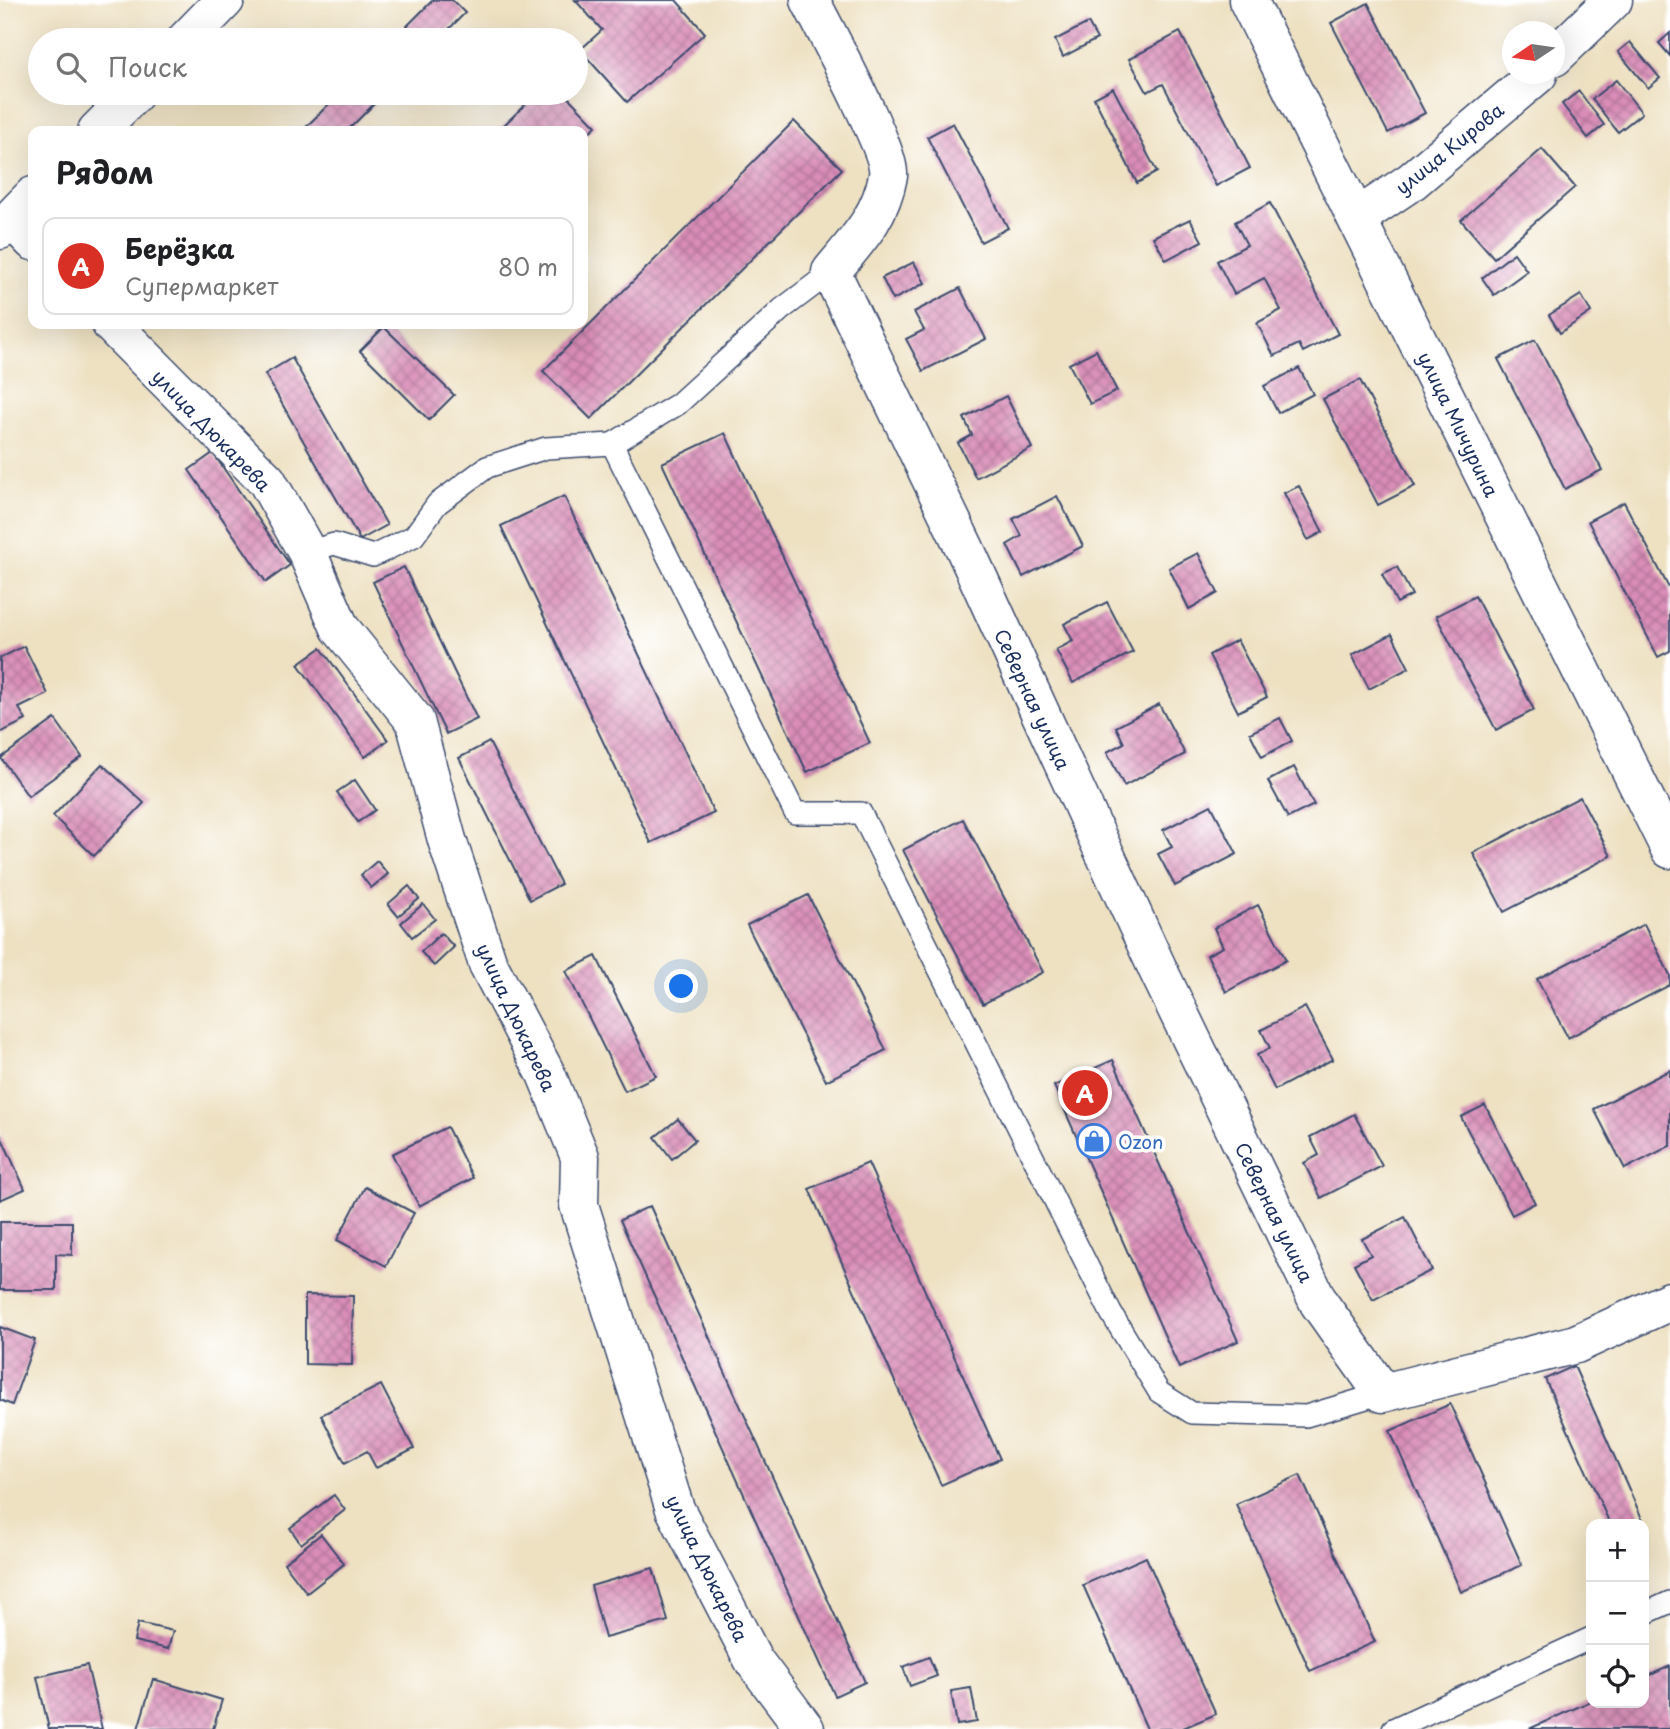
<!DOCTYPE html>
<html lang="ru">
<head>
<meta charset="utf-8">
<style>
	body { margin:0; font-family:"Playpen Sans",sans-serif; background:#f6f6f6; color:#202124 }
	.controls { position:absolute; right:21px; bottom:21px; display:grid; overflow:hidden; border-radius:14px; box-shadow:0 7px 28px #0002 }
	.controls button { width:63px; height:63px; display:grid; place-items:center; padding:0; border:0; border-bottom:2px solid #e0e0e0; background:#fff; color:#202124; font:35px sans-serif }
	.compass { position:absolute; left:1502px; top:21px; width:63px; height:63px; border-radius:50%; background:#fff; box-shadow:0 7px 28px #0002; rotate:257deg }
	.you { position:absolute; left:682px; top:987px; width:24px; height:24px; margin:-18px; border:5px solid #fff; border-radius:50%; background:#1a73e8; box-shadow:0 0 0 10px #1a73e833 }
	.badge { display:grid; place-items:center; width:46px; height:46px; border-radius:50%; background:#d93025; color:#fff; font-size:23px; font-weight:700 }
	.pin { position:absolute; translate:-50% -50%; border:4px solid #fff; box-shadow:0 2px 7px #0006 }
	.list { margin:0; padding:0; list-style:none }
	h2 { display:flex; justify-content:space-between; align-items:center; height:91px; margin:0; padding:0 28px; font-size:30px }
	h2 small { font-size:23px; font-weight:400; color:#757577 }
	.list li { display:grid; grid-template-columns:46px 1fr auto; gap:21px; align-items:center; box-sizing:border-box; height:98px; margin:0 14px 14px; padding:0 14px; border:2px solid #e0e0e0; border-radius:14px }
	.list b { display:block; font-size:26px; white-space:nowrap }
	.list p { margin:0; font-size:23px; white-space:nowrap; color:#757577 }
	.list em { font-size:23px; font-style:normal; color:#757577 }
	.icon { flex:none; width:38px; height:38px; fill:none; stroke:currentColor; stroke-width:2; stroke-linecap:round; stroke-linejoin:round }
	.map { position:relative; flex:none; width:1670px; height:1729px; overflow:hidden }
	.search { position:absolute; background:#fff; box-shadow:0 7px 28px #0002; left:28px; top:28px; width:560px; height:77px; display:flex; align-items:center; gap:18px; box-sizing:border-box; padding:0 24px; border-radius:38px; color:#757577; font-size:26px }
	.panel { position:absolute; background:#fff; box-shadow:0 7px 28px #0002; left:28px; top:126px; width:560px; height:203px; border-radius:14px }
	.map>svg:first-child { display:block }
	.building { fill:url(#building-cross-hatch) }
	.lines { fill:none; stroke-linecap:round; stroke-linejoin:round }
	.lane-casing { stroke:#3b4a6d; stroke-width:24 }
	.street-casing { stroke:#3b4a6d; stroke-width:41 }
	.secondary-casing { stroke:#3b4a6d; stroke-width:41 }
	.primary-casing { stroke:#3b4a6d; stroke-width:41 }
	.lane { stroke:#fff; stroke-width:21 }
	.street { stroke:#fff; stroke-width:38 }
	.secondary { stroke:#fff; stroke-width:38 }
	.primary { stroke:#fff; stroke-width:38 }
	.labels { text-anchor:middle; dominant-baseline:central; stroke-width:7; stroke-linejoin:round; paint-order:stroke }
	.street-label { font-size:19px; fill:#1b2f5e; stroke:#fff }
	.shop-label { font-size:19px; fill:#366cbe; stroke:#fff; text-anchor:start }
</style>
</head>
<body>
<div class="map">
<svg width="1670" height="1729" viewBox="0 0 1670 1729">
	<defs>
		<pattern id="building-cross-hatch" width="8" height="8" patternUnits="userSpaceOnUse" patternTransform="scale(1.75)"><rect width="8" height="8" fill="#da8db8"/><path d="M0 0l8 8M0 8l8-8" fill="none" stroke="#b07499"/></pattern>
	</defs>
	<rect width="100%" height="100%" fill="#fff"/>
	<filter id="ink" filterUnits="userSpaceOnUse"><feTurbulence type="fractalNoise" baseFrequency=".0143" numOctaves="2"/><feDisplacementMap in="SourceGraphic" scale="14" xChannelSelector="R" yChannelSelector="G"/><feConvolveMatrix kernelMatrix="1 2 1 2 8 2 1 2 1" color-interpolation-filters="sRGB"/></filter>
	<filter id="wash" filterUnits="userSpaceOnUse"><feTurbulence type="fractalNoise" baseFrequency=".00686" numOctaves="4" result="noise"/><feDisplacementMap in="SourceGraphic" scale="28" xChannelSelector="R" yChannelSelector="G"/><feGaussianBlur stdDeviation="1.57" result="paint"/><feColorMatrix in="noise" values="0 0 0 0 0 0 0 0 0 0 0 0 0 0 0 0 0 1.4 0 .05"/><feComposite in="paint" operator="in"/></filter>
	<g filter="url(#wash)">
		<rect width="100%" height="100%" fill="#eee1c2"/>
		<g id="blocks">
			<g class="building">
				<path d="M433,0H452L465,13L438,40H393Z"/>
				<path d="M575,0H676L705,33L627,102L580,50L602,30Z"/>
				<path d="M1368,3L1425,113L1388,133L1331,23Z"/>
				<path d="M1088,23L1097,39L1063,57L1055,40Z"/>
				<path d="M1180,32L1250,168L1216,186L1163,84L1147,92L1129,59Z"/>
				<path d="M1670,33V56L1659,43Z"/>
				<path d="M1630,42L1660,78L1648,88L1618,52Z"/>
				<path d="M1616,80L1642,113L1618,132L1592,99Z"/>
				<path d="M1113,88L1157,172L1137,183L1094,98Z"/>
				<path d="M1579,91L1604,125L1588,138L1562,104Z"/>
				<path d="M340,93H385L347,131H302Z"/>
				<path d="M537,93H564L596,126L583,138V131H498Z"/>
				<path d="M794,121L842,169L591,419L543,371Z"/>
				<path d="M953,123L1008,228L981,242L927,137Z"/>
				<path d="M1542,149L1575,187L1494,258L1461,220Z"/>
				<path d="M1270,203L1338,334L1303,352L1299,344L1274,356L1257,323L1281,310L1264,278L1234,294L1217,261L1247,245L1235,222Z"/>
				<path d="M1190,219L1202,241L1166,260L1153,237Z"/>
				<path d="M1514,253L1527,271L1494,295L1482,278Z"/>
				<path d="M914,262L925,283L893,300L882,278Z"/>
				<path d="M960,288L986,339L923,371L906,339L924,330L914,312Z"/>
				<path d="M1581,295L1591,312L1560,333L1549,315Z"/>
				<path d="M384,327L454,395L429,420L360,351Z"/>
				<path d="M1535,340L1602,470L1565,489L1498,359Z"/>
				<path d="M1096,350L1117,391L1090,404L1069,364Z"/>
				<path d="M292,358L387,525L360,540L265,374Z"/>
				<path d="M1299,368L1313,394L1278,413L1264,386Z"/>
				<path d="M1360,380L1415,486L1378,505L1323,399Z"/>
				<path d="M1006,396L1032,448L976,478L958,443L972,435L964,418Z"/>
				<path d="M725,433L870,743L807,772L662,463Z"/>
				<path d="M213,453L290,565L266,582L189,470Z"/>
				<path d="M1299,486L1323,532L1308,540L1284,493Z"/>
				<path d="M564,496L714,813L651,843L501,526Z"/>
				<path d="M1057,496L1083,546L1023,577L1007,545L1022,536L1013,519Z"/>
				<path d="M1624,502L1670,590V651L1658,657L1588,521Z"/>
				<path d="M1198,553L1218,593L1189,609L1169,568Z"/>
				<path d="M404,567L477,719L446,734L373,582Z"/>
				<path d="M1397,567L1412,595L1397,603L1382,574Z"/>
				<path d="M1475,596L1534,710L1496,730L1436,616Z"/>
				<path d="M1107,602L1133,652L1073,683L1056,650L1073,641L1064,624Z"/>
				<path d="M1392,634L1409,668L1369,689L1352,655Z"/>
				<path d="M1237,640L1267,697L1238,712L1209,655Z"/>
				<path d="M24,646L48,694L19,708L26,720L0,733V658Z"/>
				<path d="M321,648L388,740L365,757L298,664Z"/>
				<path d="M1159,704L1185,754L1124,786L1107,752L1124,743L1116,727Z"/>
				<path d="M1280,718L1292,741L1262,757L1250,733Z"/>
				<path d="M55,719L82,757L28,796L1,758Z"/>
				<path d="M489,742L561,884L530,900L459,758Z"/>
				<path d="M102,764L144,803L94,856L53,816Z"/>
				<path d="M1294,767L1314,805L1288,818L1268,781Z"/>
				<path d="M355,780L375,810L358,822L337,792Z"/>
				<path d="M1580,797L1611,856L1504,912L1473,853Z"/>
				<path d="M1211,805L1237,854L1175,886L1158,854L1172,847L1163,830Z"/>
				<path d="M963,819L1043,972L983,1004L903,850Z"/>
				<path d="M377,861L388,874L371,888L361,875Z"/>
				<path d="M409,886L419,899L398,916L388,904Z"/>
				<path d="M808,895L886,1050L826,1081L747,925Z"/>
				<path d="M423,904L435,919L412,937L401,923Z"/>
				<path d="M1258,905L1286,960L1226,992L1207,955L1223,947L1214,928Z"/>
				<path d="M1644,924L1670,975V985L1568,1038L1537,979Z"/>
				<path d="M441,933L454,947L434,966L421,952Z"/>
				<path d="M596,956L656,1076L625,1091L566,971Z"/>
				<path d="M1305,1007L1333,1059L1275,1090L1257,1055L1270,1048L1261,1030Z"/>
				<path d="M1113,1060L1238,1341L1179,1368L1054,1086Z"/>
				<path d="M1670,1070V1146L1625,1169L1594,1109Z"/>
				<path d="M1485,1105L1535,1203L1512,1215L1461,1117Z"/>
				<path d="M1354,1114L1382,1166L1321,1198L1304,1163L1319,1155L1310,1137Z"/>
				<path d="M678,1119L695,1140L672,1159L655,1137Z"/>
				<path d="M447,1127L473,1178L419,1206L392,1154Z"/>
				<path d="M0,1134L25,1189L0,1200Z"/>
				<path d="M868,1163L1000,1459L941,1485L809,1189Z"/>
				<path d="M365,1187L414,1213L386,1266L337,1240Z"/>
				<path d="M650,1206L865,1682L835,1696L620,1220Z"/>
				<path d="M1405,1217L1432,1270L1373,1300L1354,1264L1371,1255L1362,1239Z"/>
				<path d="M0,1222H72V1255L56,1254V1290H0Z"/>
				<path d="M305,1295L353,1296L352,1365L305,1364Z"/>
				<path d="M0,1327L35,1340L12,1405L0,1400Z"/>
				<path d="M1574,1366L1644,1523L1643,1524H1610L1545,1379Z"/>
				<path d="M381,1385L414,1449L376,1468L367,1451L345,1463L321,1415Z"/>
				<path d="M1450,1404L1522,1565L1461,1592L1390,1431Z"/>
				<path d="M1300,1475L1375,1642L1310,1671L1236,1504Z"/>
				<path d="M334,1495L345,1510L301,1544L290,1528Z"/>
				<path d="M321,1534L344,1564L307,1593L284,1563Z"/>
				<path d="M1146,1557L1216,1714L1181,1729H1147L1083,1585Z"/>
				<path d="M653,1568L668,1621L605,1638L591,1586Z"/>
				<path d="M138,1623L173,1631L168,1649L134,1641Z"/>
				<path d="M929,1657L937,1676L910,1686L903,1667Z"/>
				<path d="M87,1665L102,1729H49L37,1677Z"/>
				<path d="M1670,1666V1729H1529L1591,1701L1644,1703V1678Z"/>
				<path d="M153,1679L222,1700L213,1729H138Z"/>
				<path d="M971,1688L977,1722L957,1725L951,1691Z"/>
			</g>
		</g>
	</g>
	<g filter="url(#ink)">
		<use href="#blocks" fill-opacity="0" stroke="#3b4a6d" stroke-width="2"/>
		<g class="lines">
			<g class="lane-casing">
				<g id="lane">
					<path d="M612,444L678,404L782,309L831,272"/>
					<path d="M307,552L334,544L373,556L414,536L437,504L487,467L546,448L612,444L795,813H861L1111,1313L1159,1392L1192,1413L1306,1416L1383,1393"/>
					<path d="M1644,1614L1670,1602"/>
					<path d="M1393,1729L1591,1638"/>
				</g>
			</g>
			<g class="street-casing">
				<g id="street">
					<path d="M810,0C824,28 892,153 888,176C880,218 857,240 831,272L965,549L1159,972L1319,1303L1383,1393L1576,1344L1670,1301"/>
					<path d="M1554,57L1613,0"/>
					<path d="M1357,218L1412,181L1538,74"/>
					<path d="M12,219L33,241"/>
					<path d="M111,324L267,481L307,552L340,628L415,721L447,840L488,964L546,1074L580,1157L579,1205L675,1509L754,1661L805,1729"/>
				</g>
			</g>
			<g class="secondary-casing">
				<path id="secondary" d="M1248,0L1670,849"/>
			</g>
			<g class="primary-casing">
				<g id="primary">
					<path d="M186,40L225,0"/>
					<path d="M97,131L135,93"/>
					<path d="M0,230L33,196"/>
				</g>
			</g>
			<use href="#lane" class="lane"/>
			<use href="#street" class="street"/>
			<use href="#secondary" class="secondary"/>
			<use href="#primary" class="primary"/>
		</g>
	</g>
	<defs>
		<g id="shop-ring" transform="scale(1.75)"><circle r="9.5" fill="#fff" stroke="#3f7fe0" stroke-width="1.5"/><path d="M-5-2.5h2.3a2.7 3.5 0 0 1 5.4 0H5L5.5 6h-11ZM-1.5-2.5h3a1.5 2.3 0 0 0-3 0Z" fill="#3f7fe0"/></g>
	</defs>
	<g fill-rule="evenodd">
		<use href="#shop-ring" x="1094" y="1141"/>
	</g>
	<g class="labels">
		<g class="street-label">
			<text transform="translate(1449 148) rotate(-39)">улица Кирова</text>
			<text transform="translate(1459 424) rotate(64)">улица Мичурина</text>
			<text transform="translate(212 430) rotate(46)">улица Дюкарева</text>
			<text transform="translate(1033 699) rotate(65)">Северная улица</text>
			<text transform="translate(517 1017) rotate(65)">улица Дюкарева</text>
			<text transform="translate(1275 1212) rotate(64)">Северная улица</text>
			<text transform="translate(708 1568) rotate(64)">улица Дюкарева</text>
		</g>
		<g class="shop-label">
			<text x="1118" y="1141">Ozon</text>
		</g>
	</g>
</svg>
<div class="controls">
<button>+</button>
<button>−</button>
<button><svg class="icon" aria-label="locate" viewBox="0 0 24 24"><circle cx="12" cy="12" r="6"/><path d="M12 2v4M12 18v4M2 12h4M18 12h4"/></svg></button>
</div>
<svg class="compass" viewBox="-18 -18 36 36"><path d="M0-13l5 13h-10z" fill="#e53935"/><path d="M0 13l5-13h-10z" fill="#757577"/></svg>
<div class="you"></div>
<div class="pin badge" style="left:1085px;top:1093px">A</div>
<div class="search"><svg class="icon" aria-label="search" viewBox="0 0 24 24"><circle cx="10" cy="10" r="6"/><path d="M15 15l6 6"/></svg>Поиск</div>
<section class="panel">
<h2>Рядом<small></small></h2>
<ul class="list">
<li><span class="badge">A</span><div><b>Берёзка</b><p>Супермаркет</p></div><em>80 m</em></li>
</ul>
</section>
</div>
</body>
</html>
